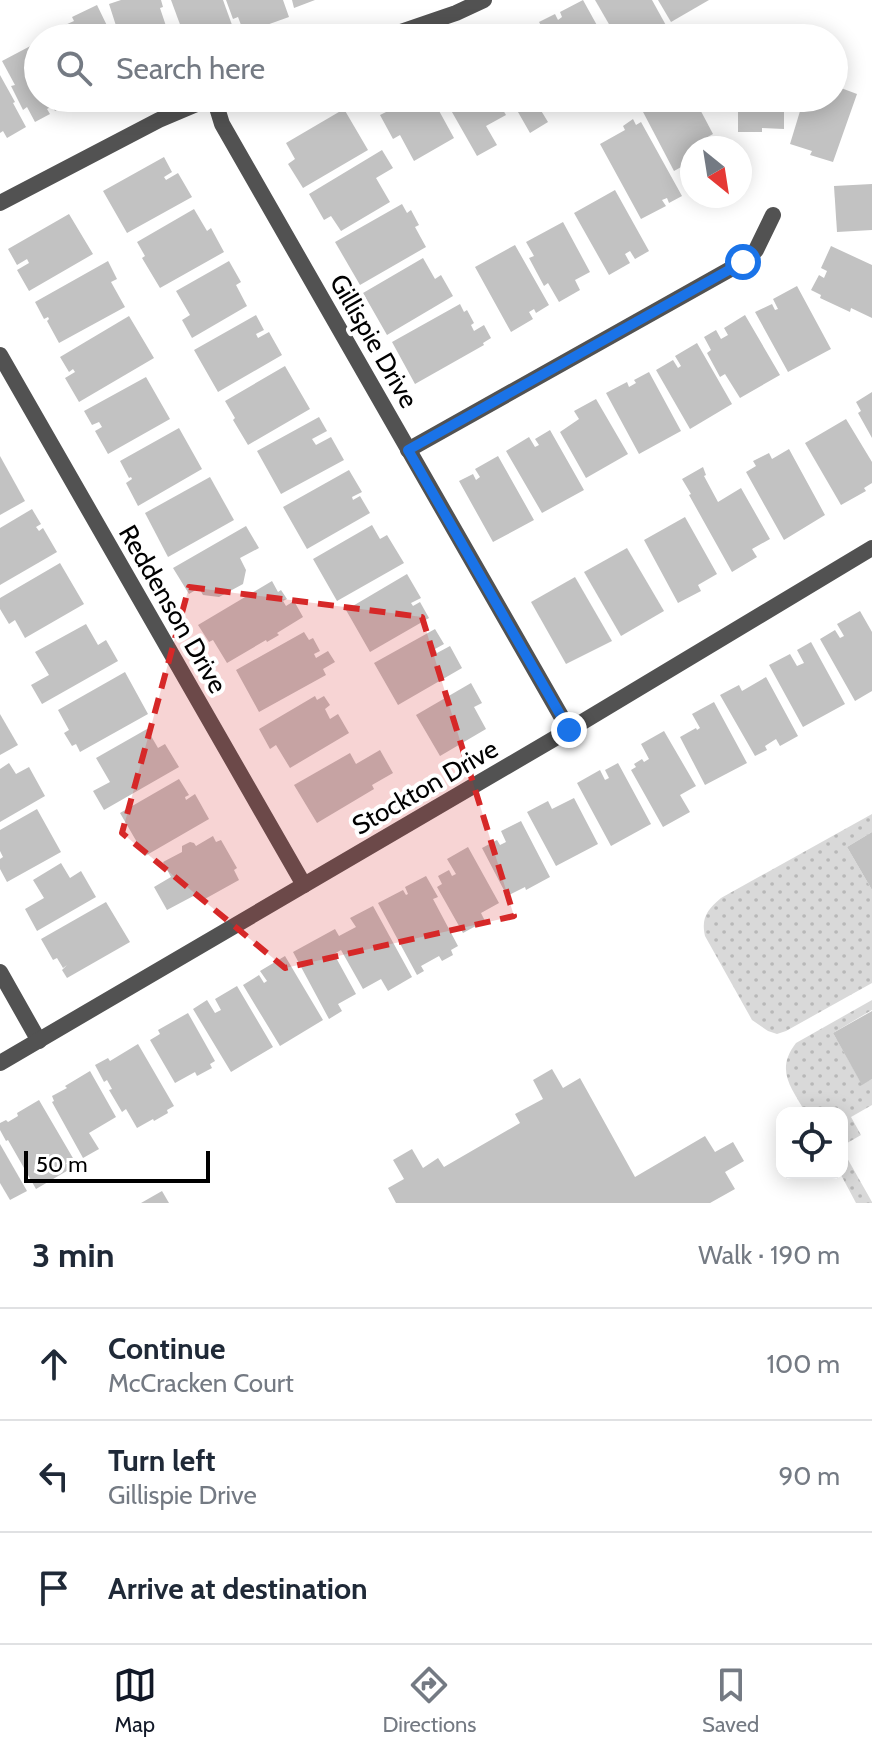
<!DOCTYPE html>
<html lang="en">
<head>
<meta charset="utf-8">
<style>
	body { margin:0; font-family:Cabin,sans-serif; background:#f2f2f3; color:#1f2937 }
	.controls { position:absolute; right:24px; bottom:24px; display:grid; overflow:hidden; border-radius:16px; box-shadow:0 4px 20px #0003 }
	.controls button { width:72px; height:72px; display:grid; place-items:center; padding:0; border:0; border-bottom:2px solid #e0e1e3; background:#fff; color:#1f2937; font:40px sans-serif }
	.compass { position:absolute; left:680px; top:136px; width:72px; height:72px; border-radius:50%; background:#fff; box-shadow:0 4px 20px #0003; rotate:150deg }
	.scale { position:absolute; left:24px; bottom:20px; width:186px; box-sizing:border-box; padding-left:8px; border:4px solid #000; border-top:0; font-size:22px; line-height:28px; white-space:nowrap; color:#000; -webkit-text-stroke:6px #fff; paint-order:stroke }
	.stop { position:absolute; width:24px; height:24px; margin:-18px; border:6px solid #1a73e8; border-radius:50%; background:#fff }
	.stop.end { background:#1a73e8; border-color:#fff; box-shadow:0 2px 8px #0008 }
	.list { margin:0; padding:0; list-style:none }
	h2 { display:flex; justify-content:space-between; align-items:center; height:104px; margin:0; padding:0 32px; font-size:34px }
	h2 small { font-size:26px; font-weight:400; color:#747a83 }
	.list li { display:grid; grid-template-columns:52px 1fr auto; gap:24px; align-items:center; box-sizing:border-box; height:112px; padding:0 32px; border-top:2px solid #e0e1e3 }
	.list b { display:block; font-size:30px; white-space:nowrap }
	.list p { margin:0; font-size:26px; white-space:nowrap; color:#747a83 }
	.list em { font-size:26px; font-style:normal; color:#747a83 }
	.icon { flex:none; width:44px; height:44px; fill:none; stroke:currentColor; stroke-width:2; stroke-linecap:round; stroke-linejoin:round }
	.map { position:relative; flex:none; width:872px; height:1203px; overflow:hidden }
	.search { position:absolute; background:#fff; box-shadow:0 4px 20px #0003; left:24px; right:24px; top:24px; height:88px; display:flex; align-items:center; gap:20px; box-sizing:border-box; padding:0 28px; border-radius:44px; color:#747a83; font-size:30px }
	.sheet { height:440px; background:#fff }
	nav { display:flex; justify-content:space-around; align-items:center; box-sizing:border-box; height:112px; border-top:2px solid #e0e1e3; background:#fff; font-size:22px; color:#747a83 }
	nav a { display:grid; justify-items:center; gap:4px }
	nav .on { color:#111827 }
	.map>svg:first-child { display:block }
	.grass { fill:url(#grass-dots) }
	.building { fill:#c2c2c2 }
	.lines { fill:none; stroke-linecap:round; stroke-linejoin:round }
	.street { stroke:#525252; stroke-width:16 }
	.route { stroke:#1a73e8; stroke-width:10 }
	.marked { fill:#d62828; fill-opacity:0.2; stroke:#d62828; stroke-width:6; stroke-dasharray:16 10; stroke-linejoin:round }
	.labels { text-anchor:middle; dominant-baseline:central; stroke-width:8; stroke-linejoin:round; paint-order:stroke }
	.street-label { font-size:26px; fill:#000; stroke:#fff }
</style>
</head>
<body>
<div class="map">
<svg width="872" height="1203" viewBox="0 0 872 1203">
	<defs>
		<pattern id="grass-dots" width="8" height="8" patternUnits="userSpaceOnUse" patternTransform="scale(2)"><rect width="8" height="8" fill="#d9d9d9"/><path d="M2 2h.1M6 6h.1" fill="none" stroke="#b8b8b8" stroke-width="1.8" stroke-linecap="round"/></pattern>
	</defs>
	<rect width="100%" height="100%" fill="#fff"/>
	<g class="grass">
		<path d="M872,814V832L847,847L872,890V983L786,1031L777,1034L768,1031L752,1020L705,936C701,918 707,910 721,898Z"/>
		<path d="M872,1000V1010L833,1033L862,1084L872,1079V1105L851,1117L861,1135L842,1146V1113H806C791,1087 775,1070 796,1043Z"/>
		<path d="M842,1149L872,1202V1203H856L840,1173H842Z"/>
	</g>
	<g class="building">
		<path d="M121,0H161L163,7L160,8L168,32L173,31L175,38H120L109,4Z"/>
		<path d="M171,0H223L236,36L229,38H185Z"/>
		<path d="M226,0H283L289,17L244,33L238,17L233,19Z"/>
		<path d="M292,0H315L294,8Z"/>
		<path d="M583,0L604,38H548L539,22L555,14L558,20L562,17L560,12Z"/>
		<path d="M595,0H652L673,38H617Z"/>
		<path d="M658,0H709L671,22Z"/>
		<path d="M97,5L113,38H60L56,29L74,21L72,17Z"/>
		<path d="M38,42V98H80L55,111L52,106L47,109L50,114L35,122L27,107L23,110L11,86L15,85L2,61Z"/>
		<path d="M834,71L846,75L841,88L857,94L833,162L810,155L812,151L790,144L804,98H834Z"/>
		<path d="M0,75L15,102L13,103L26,127L7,138L3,131L0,133Z"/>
		<path d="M378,98H432L454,138L414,161L400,135L393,139L380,115L386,112Z"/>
		<path d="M444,98H496L506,115L486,126L497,145L477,156Z"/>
		<path d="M510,98H547L537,104L548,122L530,133Z"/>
		<path d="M665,98H694L713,134L693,145L695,148H692V161L674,171L642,110Z"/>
		<path d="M738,98H784V129L762,128V132H738Z"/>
		<path d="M344,109L368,150L303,188L288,164L295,159L286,143Z"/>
		<path d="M633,119L636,125L641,122L682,196L669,203L667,198L662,200L666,206L641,219L600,144L625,130L623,126Z"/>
		<path d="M382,150L393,168L376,178L390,202L341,231L331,216L324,220L309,194Z"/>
		<path d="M164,157L172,172L164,177L166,180L178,173L192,197L127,233L103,191Z"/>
		<path d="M872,184V230L837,232L834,186Z"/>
		<path d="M615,190L649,251L635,259L630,251L625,254L630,263L609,275L574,213Z"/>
		<path d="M402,204L407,213L411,210L419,225L415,227L426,247L360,285L335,242Z"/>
		<path d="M194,209L207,231L211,228L224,252L160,288L142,258L145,256L137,242Z"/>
		<path d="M69,214L93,254L29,291L17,270L29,263L27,259L17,265L8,249Z"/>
		<path d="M563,222L590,272L575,280L580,290L559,302L548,283L544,286L529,258L534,256L526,242Z"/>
		<path d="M515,245L549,305L536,313L534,309L529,312L533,319L511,332L475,267Z"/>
		<path d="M831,246L872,265V318L851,308L850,312L820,298L821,295L811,290L819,275L824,278L827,271L821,268Z"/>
		<path d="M423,258L435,279L441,275L453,296L387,335L363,293Z"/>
		<path d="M108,261L117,279L111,282L125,307L59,343L47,321L49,319L48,317L44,319L35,302Z"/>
		<path d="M229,261L241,282L236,285L247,306L192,338L182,320L190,315L176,291Z"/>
		<path d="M797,286L831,349L788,372L755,312L772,304L775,310L778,309L773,299Z"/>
		<path d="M460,304L464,312L467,310L474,323L471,325L474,331L484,325L491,338L483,343L484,345L415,384L392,342Z"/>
		<path d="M256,315L264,330L256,334L258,338L269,332L282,355L218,392L194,350Z"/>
		<path d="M745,315L780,375L740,398L725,374L720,377L707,353L711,350L704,337L716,330L721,339L728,335L724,328Z"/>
		<path d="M129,316L154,358L79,402L65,378L75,372L73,369L69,372L60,357Z"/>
		<path d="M697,343L732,404L690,429L656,370L673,360L678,368L681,366L675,356Z"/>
		<path d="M285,366L310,409L248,445L233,420L235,418L225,401Z"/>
		<path d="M649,372L681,431L639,454L606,393L627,382L629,387L636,383L634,380Z"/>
		<path d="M146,377L170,419L108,454L95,431L102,427L99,422L92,425L84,411Z"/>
		<path d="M872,392V438L858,413L861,411L856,402Z"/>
		<path d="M596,399L628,454L586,478L560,432L579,419L574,411Z"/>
		<path d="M319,417L327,431L312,439L316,445L331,437L344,460L281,494L257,451Z"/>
		<path d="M846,419L872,462V483L864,488L866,491L841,505L805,443Z"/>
		<path d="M179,428L202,469L138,506L126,483L132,479L131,477L129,478L120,461Z"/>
		<path d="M550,430L584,490L542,513L506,451L529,437L535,447L539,445L535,439Z"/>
		<path d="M789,449L825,515L784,540L746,472L756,466L753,461L769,453L772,459Z"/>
		<path d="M0,456L25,501L0,515Z"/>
		<path d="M498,456L534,520L493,542L459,481L473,474L476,480L480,477L475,469Z"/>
		<path d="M703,467L706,475L704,476L718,502L741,488L770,539L752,549L757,557L732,572L689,495L691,494L682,479Z"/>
		<path d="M349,470L362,492L352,497L353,500L360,496L370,513L307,549L283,507Z"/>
		<path d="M210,477L234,520L168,557L145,513Z"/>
		<path d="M32,509L41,524L36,527L39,531L43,528L57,552L0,585V528Z"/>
		<path d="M685,517L717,574L698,585L701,591L678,603L644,540Z"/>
		<path d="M372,525L380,539L387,535L404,563L337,601L313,559Z"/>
		<path d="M246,526L259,548L240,558L246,570L243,584L219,597L203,595L199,588L189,594L173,568Z"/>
		<path d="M627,548L664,611L621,636L584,572Z"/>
		<path d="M60,563L84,604L25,638L15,620L9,624L0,609V598Z"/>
		<path d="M407,574L421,598L411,603L413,606L420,602L429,618L370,652L346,610Z"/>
		<path d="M575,577L612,641L566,664L531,602Z"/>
		<path d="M272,581L278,592L281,590L287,599L283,601L286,606L294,601L303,617L277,633L279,635L267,642L266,640L227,663L213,640L209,642L198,625Z"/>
		<path d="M860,611L872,632V691L855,701L820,639L835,630L840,638L844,636L837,624Z"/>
		<path d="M86,624L98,645L106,640L118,661L42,704L31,685L49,675L35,652Z"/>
		<path d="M435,629L444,644L435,649L437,653L450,646L462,668L398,705L374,663Z"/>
		<path d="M304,632L309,640L313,638L320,651L314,654L316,658L328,651L335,662L323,669L326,675L259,712L236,670Z"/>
		<path d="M811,642L845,704L803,727L769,665L790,654L797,666L804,663L797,650Z"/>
		<path d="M125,672L148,714L80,752L76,744L72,746L64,733L69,730L58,710Z"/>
		<path d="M766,677L798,736L780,746L776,739L765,746L767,750L755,756L720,695L739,685L742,691Z"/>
		<path d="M471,683L482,703L474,707L486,729L440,756L416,715Z"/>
		<path d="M315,696L317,700L324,696L330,705L325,709L330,719L338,714L349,733L290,768L276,745L270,749L259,729Z"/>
		<path d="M714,702L747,763L705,785L680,737L696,728L697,730L700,728L692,714Z"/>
		<path d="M0,714L18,745L0,755Z"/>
		<path d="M147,729L158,748L165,744L179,767L104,810L93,791L110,782L96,758Z"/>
		<path d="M664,731L696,786L680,795L690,812L663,827L631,770L636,767L634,764L642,759L644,762L649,759L641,744Z"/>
		<path d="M380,750L393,773L372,785L374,789L317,823L294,785L350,753L356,764Z"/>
		<path d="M9,763L16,774L29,767L45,796L0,822V769Z"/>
		<path d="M618,763L651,824L611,846L577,783L600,770L605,780L609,778L605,770Z"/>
		<path d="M179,779L189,795L185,797L186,800L195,794L209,819L145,856L120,813Z"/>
		<path d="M574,798L598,844L556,866L527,812L548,801L552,809Z"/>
		<path d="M37,809L61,852L7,882L0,869V859L3,857L0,851V830Z"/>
		<path d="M521,821L550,877L526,890L525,887L507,896L482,848L497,840L500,845L506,842L501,831Z"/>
		<path d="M872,832V890L847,847Z"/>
		<path d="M213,836L216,842L221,840L237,868L234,870L239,880L203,900L199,893L167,910L154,887L171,877L163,862L182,852V846L190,842L194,843L196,846Z"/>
		<path d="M468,847L499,903L481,913L485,921L463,933L437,887L442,884L438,876L449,870L452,876L456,874L447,859Z"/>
		<path d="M61,863L70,878L81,871L96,897L37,931L25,909L44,898L33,880Z"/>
		<path d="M426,876L438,897L433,899L458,946L451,950L453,955L442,961L439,956L421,966L424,971L417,975L378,903L403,890L406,895L408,894L405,887Z"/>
		<path d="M106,902L130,942L67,978L62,970L67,965L63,968L57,958L53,960L41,939Z"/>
		<path d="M373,906L412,977L388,991L381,979L363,989L341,950L334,954L356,994L338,1004L342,1011L329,1019L293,952L335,929L339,936L356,927L350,918Z"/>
		<path d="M285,956L323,1020L280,1046L243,985L259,975L264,983L267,981L260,971Z"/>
		<path d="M237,986L273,1047L231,1072L193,1009L207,1000L215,1013L221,1010L215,999Z"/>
		<path d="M872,1011V1079L862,1085L833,1033Z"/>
		<path d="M188,1013L215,1061L210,1064L212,1068L197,1076L195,1072L175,1083L150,1040L160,1034L158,1030Z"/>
		<path d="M138,1044L174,1106L167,1110L168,1113L154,1121L153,1119L137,1128L126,1109L122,1112L109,1090L112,1089L107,1080L104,1082L95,1065L108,1058L110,1061Z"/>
		<path d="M552,1069L563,1088L580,1078L635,1177L705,1136L715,1152L733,1142L744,1161L725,1172L735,1189L710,1203H396L388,1188L404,1179L393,1160L412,1149L423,1168L438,1158L444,1167L520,1123L515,1114L543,1099L533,1080Z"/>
		<path d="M90,1071L116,1117L89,1133L99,1149L83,1158L52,1102L54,1101L52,1096L67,1088L65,1086Z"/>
		<path d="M39,1100L77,1165L36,1189L8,1140L6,1141L0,1130V1123L6,1120L8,1122L18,1116L17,1113Z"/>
		<path d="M0,1144L27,1191L10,1200L0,1183Z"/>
		<path d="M162,1191L169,1203H141Z"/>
	</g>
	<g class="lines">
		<g class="street">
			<path d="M383,38L456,13L484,0"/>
			<path d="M214,98L222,124L569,730"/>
			<path d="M0,203L159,120L211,98"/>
			<path d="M0,355L304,885"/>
			<path d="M408,450L743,262L756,250L773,215"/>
			<path d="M0,972L39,1041"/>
			<path d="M0,1063L569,730L872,548"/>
		</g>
	</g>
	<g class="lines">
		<path class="route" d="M569,730L408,450L743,262"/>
	</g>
	<path class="marked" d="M189,587L422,617L514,916L285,968L122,833Z"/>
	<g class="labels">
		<g class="street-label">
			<text transform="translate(374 341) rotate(60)">Gillispie Drive</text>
			<text transform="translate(173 609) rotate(60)">Reddenson Drive</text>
			<text transform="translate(425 787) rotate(-30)">Stockton Drive</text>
		</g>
	</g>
</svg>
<div class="controls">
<button><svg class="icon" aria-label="locate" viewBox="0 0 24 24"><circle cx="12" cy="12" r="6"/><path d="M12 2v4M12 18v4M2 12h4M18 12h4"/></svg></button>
</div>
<svg class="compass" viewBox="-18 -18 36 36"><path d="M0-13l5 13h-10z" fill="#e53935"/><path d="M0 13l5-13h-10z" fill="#747a83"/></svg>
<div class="scale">50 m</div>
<div class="stop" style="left:743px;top:262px"></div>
<div class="stop end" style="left:569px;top:730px"></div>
<div class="search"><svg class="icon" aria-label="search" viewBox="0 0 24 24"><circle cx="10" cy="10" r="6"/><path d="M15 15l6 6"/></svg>Search here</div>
</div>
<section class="sheet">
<h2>3 min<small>Walk · 190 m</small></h2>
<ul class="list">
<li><svg class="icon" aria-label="ahead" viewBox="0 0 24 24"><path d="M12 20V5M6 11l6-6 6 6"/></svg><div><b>Continue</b><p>McCracken Court</p></div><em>100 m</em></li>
<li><svg class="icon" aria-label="left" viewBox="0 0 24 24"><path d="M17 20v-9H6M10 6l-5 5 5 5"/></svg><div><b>Turn left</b><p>Gillispie Drive</p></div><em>90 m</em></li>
<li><svg class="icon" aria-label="arrive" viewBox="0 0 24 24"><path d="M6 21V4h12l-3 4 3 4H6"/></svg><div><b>Arrive at destination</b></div></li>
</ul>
</section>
<nav>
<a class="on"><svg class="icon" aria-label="map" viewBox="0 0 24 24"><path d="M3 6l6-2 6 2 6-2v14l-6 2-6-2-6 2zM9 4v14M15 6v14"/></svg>Map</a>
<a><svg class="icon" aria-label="directions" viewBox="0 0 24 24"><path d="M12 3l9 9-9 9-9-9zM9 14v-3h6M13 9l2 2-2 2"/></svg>Directions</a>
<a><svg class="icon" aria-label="saved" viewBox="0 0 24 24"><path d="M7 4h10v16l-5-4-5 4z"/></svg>Saved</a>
</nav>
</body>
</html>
